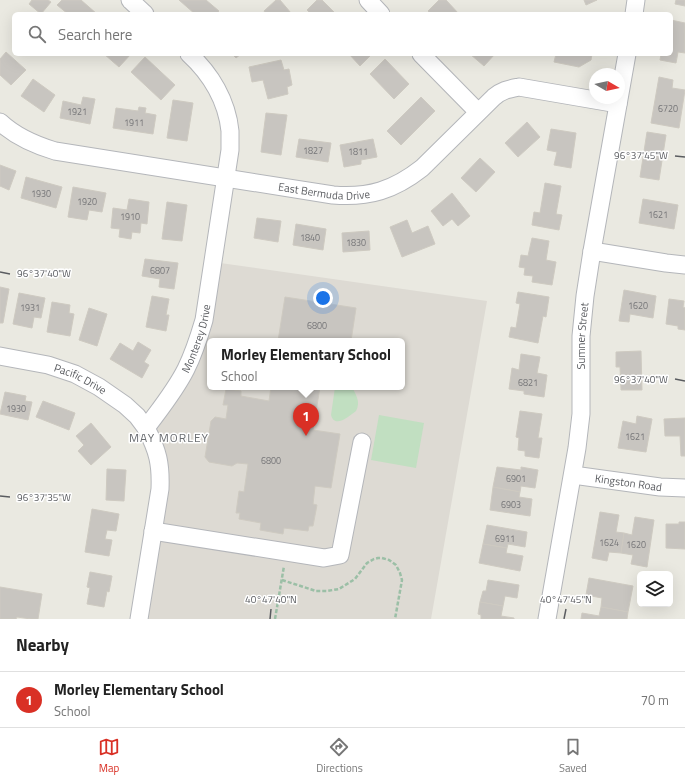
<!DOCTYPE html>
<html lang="en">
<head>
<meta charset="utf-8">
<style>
	body { margin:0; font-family:"Titillium Web",sans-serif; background:#f6f6f6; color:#222 }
	.controls { position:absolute; right:12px; bottom:12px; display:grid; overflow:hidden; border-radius:6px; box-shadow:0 4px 16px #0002 }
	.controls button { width:36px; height:36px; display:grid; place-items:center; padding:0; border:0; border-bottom:1px solid #e0e0e0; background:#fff; color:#222; font:20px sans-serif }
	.compass { position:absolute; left:589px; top:68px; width:36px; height:36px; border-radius:50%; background:#fff; box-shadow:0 4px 16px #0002; rotate:99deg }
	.you { position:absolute; left:323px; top:298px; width:14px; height:14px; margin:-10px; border:3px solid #fff; border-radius:50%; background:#1a73e8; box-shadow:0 0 0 6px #1a73e833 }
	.badge { display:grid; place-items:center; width:26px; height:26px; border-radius:50%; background:#d93025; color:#fff; font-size:13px; font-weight:700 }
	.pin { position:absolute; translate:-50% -33px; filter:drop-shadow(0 1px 2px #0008) }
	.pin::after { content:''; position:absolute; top:21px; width:14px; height:12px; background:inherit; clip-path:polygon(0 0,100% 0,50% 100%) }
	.popup { position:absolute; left:207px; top:338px; width:198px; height:52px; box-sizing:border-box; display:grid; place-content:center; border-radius:6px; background:#fff; filter:drop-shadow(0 1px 3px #0005); font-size:13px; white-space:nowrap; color:#767676 }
	.popup b { font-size:15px; color:#222 }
	.popup::after { content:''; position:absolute; left:50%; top:100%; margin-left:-8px; border:8px solid transparent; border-top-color:#fff }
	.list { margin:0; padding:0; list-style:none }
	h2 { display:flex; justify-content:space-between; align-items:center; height:52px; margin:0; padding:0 16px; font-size:17px }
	h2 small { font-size:13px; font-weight:400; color:#767676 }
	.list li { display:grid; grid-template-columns:26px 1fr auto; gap:12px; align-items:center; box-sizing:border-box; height:56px; padding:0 16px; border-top:1px solid #e0e0e0 }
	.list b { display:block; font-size:15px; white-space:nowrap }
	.list p { margin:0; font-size:13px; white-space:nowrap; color:#767676 }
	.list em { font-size:13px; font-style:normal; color:#767676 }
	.icon { flex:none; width:22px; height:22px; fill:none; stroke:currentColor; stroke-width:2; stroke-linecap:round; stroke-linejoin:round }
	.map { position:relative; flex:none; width:685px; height:619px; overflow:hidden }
	.search { position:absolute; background:#fff; box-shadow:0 4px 16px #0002; left:12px; right:12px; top:12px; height:44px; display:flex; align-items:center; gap:10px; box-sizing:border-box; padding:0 14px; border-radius:6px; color:#767676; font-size:15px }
	.sheet { height:108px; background:#fff }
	nav { display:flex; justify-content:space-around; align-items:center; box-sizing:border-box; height:56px; border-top:1px solid #e0e0e0; background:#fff; font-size:11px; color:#767676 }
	nav a { display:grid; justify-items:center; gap:2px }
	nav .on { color:#d93025 }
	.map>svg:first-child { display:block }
	.education { fill:#dddad3; fill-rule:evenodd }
	.green { fill:#c1dfc1 }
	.building { fill:#c8c5c0; stroke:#cecac1 }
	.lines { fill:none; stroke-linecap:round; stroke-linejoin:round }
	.minor-casing { stroke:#b4b6ba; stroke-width:19 }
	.path { stroke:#9bbfa6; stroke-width:2.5; stroke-dasharray:4 2; stroke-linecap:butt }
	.minor { stroke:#fff; stroke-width:17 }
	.ticks { fill:none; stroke:#5a5c60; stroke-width:1.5 }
	.labels { text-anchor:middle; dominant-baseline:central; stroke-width:3; stroke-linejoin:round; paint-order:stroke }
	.number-label { font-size:9px; fill:#767678 }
	.street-label { font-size:11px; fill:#5a5c60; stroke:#fff }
	.neighbourhood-label { font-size:12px; letter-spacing:1px; fill:#6b6e72; stroke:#fff }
	.ticks-label { font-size:10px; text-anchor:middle; fill:#5a5c60; stroke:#fff; stroke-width:3; stroke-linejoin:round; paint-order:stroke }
</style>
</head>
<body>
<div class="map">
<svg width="685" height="619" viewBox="0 0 685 619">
	<rect width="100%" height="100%" fill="#eae9e1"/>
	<path class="education" d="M213,262L487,301L431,619H139L160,489L146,428L185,371ZM210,341H402V387H210Z"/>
	<g class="green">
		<path d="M335,387H352C356,395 361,402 356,411C349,416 335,429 331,415Z"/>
		<path d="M379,415L424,423L416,468L371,460Z"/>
	</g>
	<g class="building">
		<path d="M32,0H48L51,2L41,14L29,4Z"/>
		<path d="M62,0H81L97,14H68L57,5Z"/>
		<path d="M179,0H206L219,11L216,14H195Z"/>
		<path d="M276,0H280L291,13L290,14H266L264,11Z"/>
		<path d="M317,0H322L336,14H311L307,10Z"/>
		<path d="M439,0H446L459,14H431L428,11Z"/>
		<path d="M584,0H597L586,5Z"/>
		<path d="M676,0H685V6L675,4Z"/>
		<path d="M671,20L685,23V53L678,52L676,63L660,60L661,54H671Z"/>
		<path d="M6,52L26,70L11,85L0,75V59Z"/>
		<path d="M104,54H131L119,67Z"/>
		<path d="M232,54H241L236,58Z"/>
		<path d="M349,54H372L360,66Z"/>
		<path d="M470,54H495L484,66Z"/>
		<path d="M556,54H592L591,60L579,67L554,62Z"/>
		<path d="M145,57L175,85L161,100L131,72Z"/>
		<path d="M385,59L409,84L394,99L370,74Z"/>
		<path d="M281,60L284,70L289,69L292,85L287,87L288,94L268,99L263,80L252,82L249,67Z"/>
		<path d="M659,77L673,80L672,88L685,90L679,128L651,123Z"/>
		<path d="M33,79L55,95L44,112L21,96Z"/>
		<path d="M83,97L95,99L90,124L60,118L63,101L81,105Z"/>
		<path d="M421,97L435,111L401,145L387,131Z"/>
		<path d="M173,100L193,103L187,141L167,138Z"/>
		<path d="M139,107L146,108L145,113L156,115L153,134L113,128L116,108L138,111Z"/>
		<path d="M266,113L287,115L281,155L261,152Z"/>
		<path d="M527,122L540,137L518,157L505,143Z"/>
		<path d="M551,129L576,133L571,168L554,165L557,152L547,150Z"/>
		<path d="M647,132L666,135L659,180L640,177Z"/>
		<path d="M299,139L331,143L328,162L296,157Z"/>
		<path d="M373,139L377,157L361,160V164L344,167L340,145Z"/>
		<path d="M480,158L495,172L476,192L461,178Z"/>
		<path d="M0,165L16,171L9,190L0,186Z"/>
		<path d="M26,177L62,187L56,208L21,198Z"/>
		<path d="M545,183L561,186L556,214L562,215L559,230L532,225L534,212L540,213Z"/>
		<path d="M73,187L106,193L102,212L89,210L87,220L68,217Z"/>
		<path d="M452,193L470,216L458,226L452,219L443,226L431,211Z"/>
		<path d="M129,199L149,202L147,224L141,223L140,233L132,232L131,239L119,237L120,229L111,228L113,208L127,210Z"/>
		<path d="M643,199L678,205L674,229L639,223Z"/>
		<path d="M167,202L187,205L182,241L162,239Z"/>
		<path d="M257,218L281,221L278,242L254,238Z"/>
		<path d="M407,220L412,233L428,226L435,244L402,257L390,227Z"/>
		<path d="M296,224L326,229L323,250L293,245Z"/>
		<path d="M369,231L370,250L343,252L342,233Z"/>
		<path d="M532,238L549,241L546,260L556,262L552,285L532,282L533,276L524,275L525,268L519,267L521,255L528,256Z"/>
		<path d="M145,259L178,263L174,289L159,287L160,279L142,276Z"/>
		<path d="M0,287L9,289L3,323H0Z"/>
		<path d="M624,290L656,296L653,318L630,314L629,322L619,321Z"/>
		<path d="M518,292L549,297L546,317L543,316L538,343L509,337L511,327L516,328L520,304L516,303Z"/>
		<path d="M19,293L45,298L41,318L34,317L32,328L13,324Z"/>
		<path d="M152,296L169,299L166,315H169L166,331L146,327Z"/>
		<path d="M285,297L356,308L351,341H278Z"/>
		<path d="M669,299L684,301L683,307L685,308V330L678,329V326L666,324Z"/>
		<path d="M52,302L70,305L69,313L74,314L70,336L47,332Z"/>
		<path d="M89,308L107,314L97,346L79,340Z"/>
		<path d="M138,342L151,350L144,362L149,365L142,378L110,359L120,343L133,351Z"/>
		<path d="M641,351L642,390H621L620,367H616V352Z"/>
		<path d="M521,354L540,357L537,373L547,375L544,397L524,394V391L509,389L512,368L519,370Z"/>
		<path d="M271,387H320L313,430L340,434L331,488L315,486L313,504L317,505L313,526H309L308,531L284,528L283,534L260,530L261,523L239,519L240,513H236L239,491L244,492L248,464L237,463L232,466L209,462L205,457L211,421L215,417L226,419L228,405H223L226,389L241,391V396L269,401Z"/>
		<path d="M5,392L26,396L25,401L32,402L28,420L0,414Z"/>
		<path d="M43,401L75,413L69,430L36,417Z"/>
		<path d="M520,411L542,414L538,438H542L539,458L525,456V451L518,450L519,438L516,437Z"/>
		<path d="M637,416L652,419L646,452L618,448L623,421L636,424Z"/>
		<path d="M685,418V456H681L680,436H665L664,419Z"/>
		<path d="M91,423L111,447L91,465L78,451L84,445L76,436Z"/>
		<path d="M497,467L521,470V467L538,470L535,488L521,486L520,492L493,487Z"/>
		<path d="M107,469L126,470L124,501L106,500Z"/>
		<path d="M493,487L520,492L519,497L532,499L530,516L490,510Z"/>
		<path d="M92,509L119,514L116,531L107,530L105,539L112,540L109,556L85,552Z"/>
		<path d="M600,512L619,515L616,532L624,533L621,553L609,552L607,561L592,558Z"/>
		<path d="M635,517L654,520L647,567L631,564L633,555L621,553L624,533L632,535Z"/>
		<path d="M679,522H685V549L666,548V524H679Z"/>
		<path d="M487,525L527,532L525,547L508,544L507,548L483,544Z"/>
		<path d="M483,544L507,548L506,553L523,556L520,571L479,563Z"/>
		<path d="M90,572L112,576L109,592L107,591L104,607L87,604L90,588L87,587Z"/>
		<path d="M589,578L633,586L628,612L601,607L602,598L586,595Z"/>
		<path d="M488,580L519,585L517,598L505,596L503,606L480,602L483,591H486Z"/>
		<path d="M0,587L42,594L38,619H31L17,617L16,619H0Z"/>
		<path d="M480,602L503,606L501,616L514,618V619H481V615L478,614Z"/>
		<path d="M601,607L628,612L627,619H581L582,613L599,616Z"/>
	</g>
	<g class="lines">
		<g class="minor-casing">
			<g id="minor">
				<path d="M130,0L145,14"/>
				<path d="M368,0L381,14"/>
				<path d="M634,14L636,0"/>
				<path d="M421,54L478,112"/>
				<path id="s1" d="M0,122C16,137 35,145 55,151L333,195C369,198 394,190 422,168L494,97C502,90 509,89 519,87L618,104"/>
				<path d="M592,251L666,263L685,265"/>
				<path id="s2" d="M0,356L48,365L75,374L99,387L125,405L137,416L146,428"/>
				<path id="s3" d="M573,475L660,487L685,488"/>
				<path d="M153,531L324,558L340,555L362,442"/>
				<path id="s4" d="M139,619L160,489C161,464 158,451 146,428C160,409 175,391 186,369C194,353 199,337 204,320L230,150C230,143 230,137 230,131C227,101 211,74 189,54"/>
				<path id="s5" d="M547,619L577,448L581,414V336L585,296L592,251L627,54"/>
			</g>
		</g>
		<g class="path">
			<path d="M282,580L316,591H327L339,589L355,579L367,563L374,559L378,558H382L389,560L396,565L400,573L402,580L395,619"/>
			<path d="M275,619L284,566"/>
		</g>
		<use href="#minor" class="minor"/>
	</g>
	<path class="ticks" d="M675,156L685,157M0,272L10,274M675,379L685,381M0,496L10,497M270,619L271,609M564,619L566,609"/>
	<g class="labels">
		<g class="number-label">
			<text x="668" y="108">6720</text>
			<text x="77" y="111">1921</text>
			<text x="134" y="122">1911</text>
			<text x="313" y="150">1827</text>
			<text x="358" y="151">1811</text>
			<text x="41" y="193">1930</text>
			<text x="87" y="201">1920</text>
			<text x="658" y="214">1621</text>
			<text x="130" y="216">1910</text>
			<text x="310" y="237">1840</text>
			<text x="356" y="242">1830</text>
			<text x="160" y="270">6807</text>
			<text x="638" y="305">1620</text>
			<text x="30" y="307">1931</text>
			<text x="317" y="325">6800</text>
			<text x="528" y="382">6821</text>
			<text x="16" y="408">1930</text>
			<text x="635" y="436">1621</text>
			<text x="271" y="460">6800</text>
			<text x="516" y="478">6901</text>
			<text x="511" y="504">6903</text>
			<text x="505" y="538">6911</text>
			<text x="609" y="542">1624</text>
			<text x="636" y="544">1620</text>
		</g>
		<g class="street-label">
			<text stroke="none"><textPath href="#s1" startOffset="335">East Bermuda Drive</textPath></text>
			<text stroke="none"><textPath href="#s5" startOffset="286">Sumner Street</textPath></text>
			<text stroke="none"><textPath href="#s4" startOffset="299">Monterey Drive</textPath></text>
			<text stroke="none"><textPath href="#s2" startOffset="84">Pacific Drive</textPath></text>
			<text stroke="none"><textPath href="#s3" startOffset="56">Kingston Road</textPath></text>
		</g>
		<g class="neighbourhood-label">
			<text x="169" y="437">MAY MORLEY</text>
		</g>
	</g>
	<g class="ticks-label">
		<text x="641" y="159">96°37'45"W</text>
		<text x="44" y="277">96°37'40"W</text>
		<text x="641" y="383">96°37'40"W</text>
		<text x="44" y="501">96°37'35"W</text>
		<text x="271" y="603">40°47'40"N</text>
		<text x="566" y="603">40°47'45"N</text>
	</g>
</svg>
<div class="controls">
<button><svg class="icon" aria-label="layers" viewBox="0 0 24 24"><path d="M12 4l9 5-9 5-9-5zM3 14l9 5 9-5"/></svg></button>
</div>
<svg class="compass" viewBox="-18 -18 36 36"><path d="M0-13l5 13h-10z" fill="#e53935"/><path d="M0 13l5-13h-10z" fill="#767676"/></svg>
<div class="you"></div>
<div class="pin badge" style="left:306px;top:436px">1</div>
<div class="popup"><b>Morley Elementary School</b>School</div>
<div class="search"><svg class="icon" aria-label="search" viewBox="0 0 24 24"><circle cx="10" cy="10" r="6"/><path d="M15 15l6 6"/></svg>Search here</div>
</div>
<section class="sheet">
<h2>Nearby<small></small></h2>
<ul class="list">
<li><span class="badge">1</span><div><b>Morley Elementary School</b><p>School</p></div><em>70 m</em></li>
</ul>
</section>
<nav>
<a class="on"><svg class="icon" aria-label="map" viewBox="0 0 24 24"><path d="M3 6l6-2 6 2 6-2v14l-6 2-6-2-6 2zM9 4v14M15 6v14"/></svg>Map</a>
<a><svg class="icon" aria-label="directions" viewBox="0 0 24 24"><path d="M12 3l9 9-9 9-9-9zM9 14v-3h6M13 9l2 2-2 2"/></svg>Directions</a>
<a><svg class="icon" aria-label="saved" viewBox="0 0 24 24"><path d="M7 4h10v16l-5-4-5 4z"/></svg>Saved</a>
</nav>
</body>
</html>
